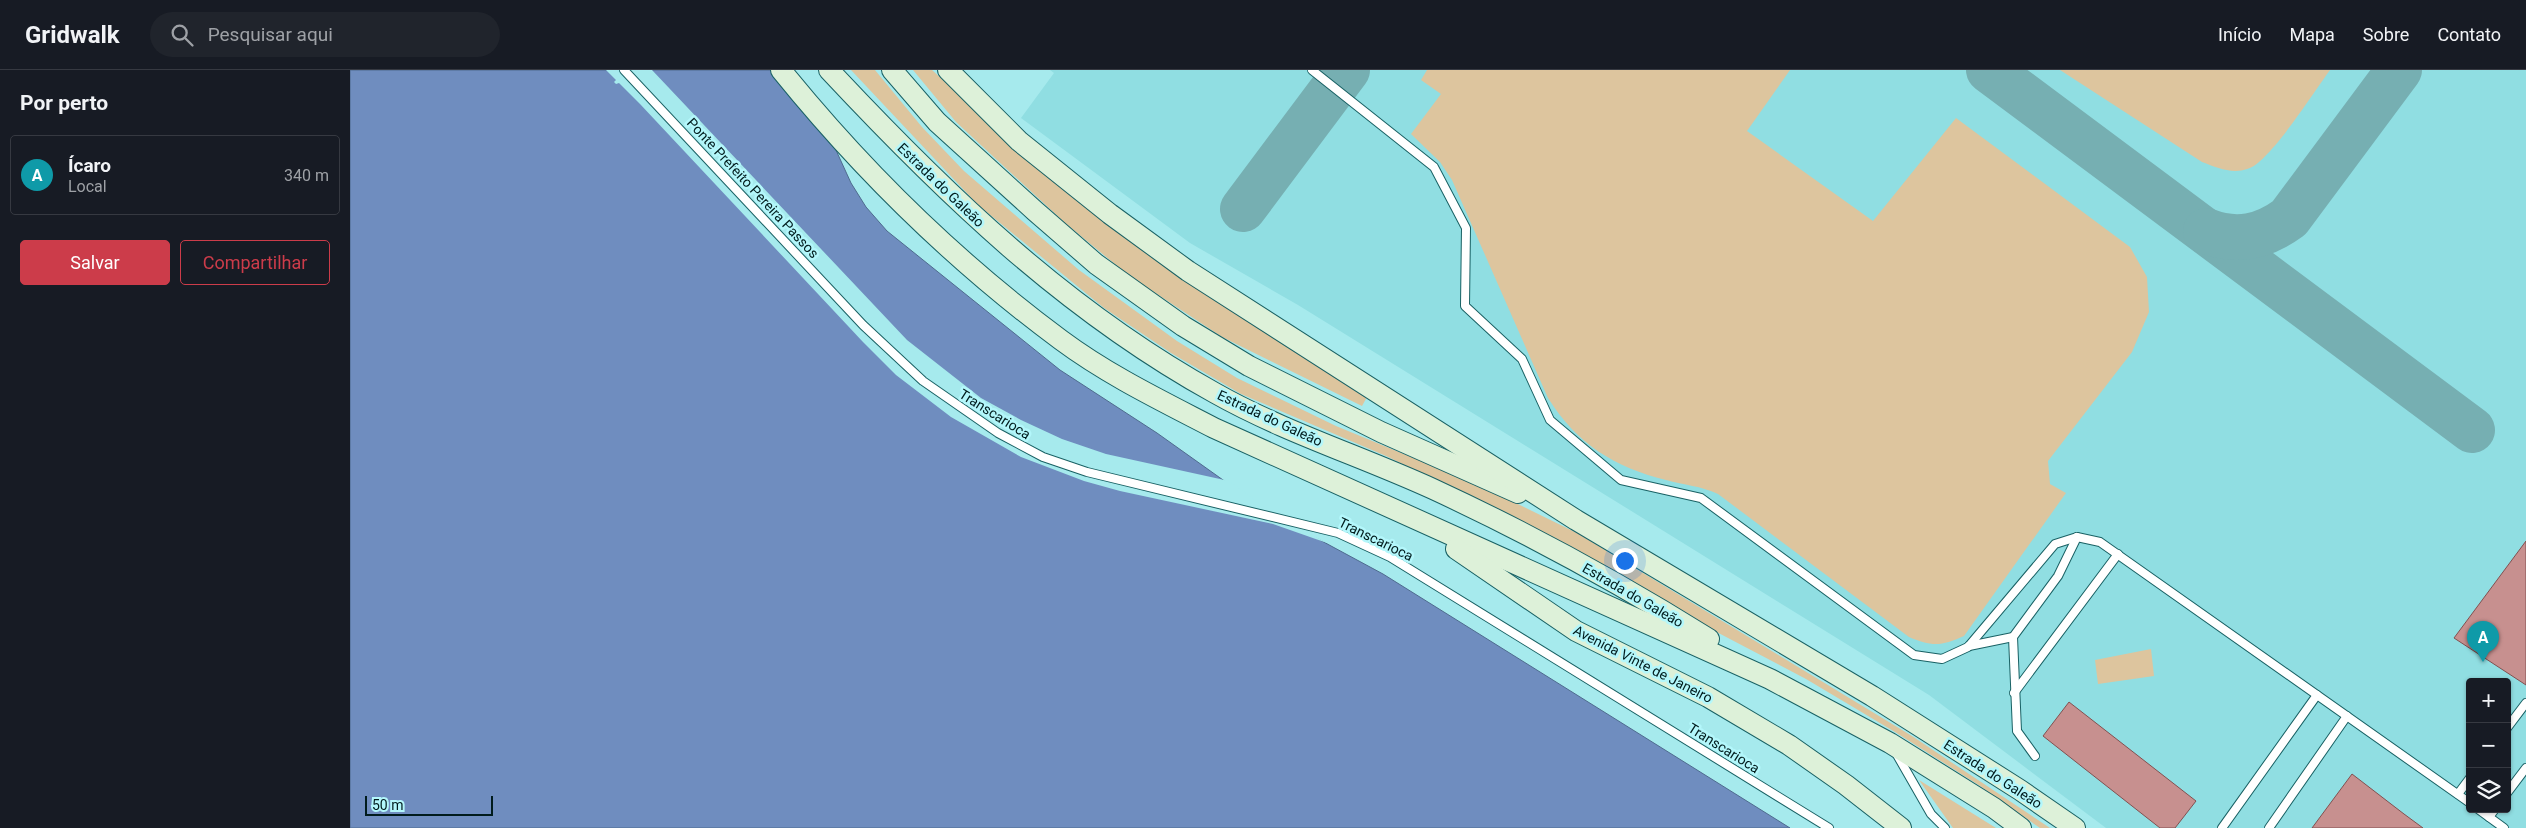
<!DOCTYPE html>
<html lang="pt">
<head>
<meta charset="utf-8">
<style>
	body { margin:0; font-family:Roboto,sans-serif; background:#20242c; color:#f1f3f6 }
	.controls { position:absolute; right:15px; bottom:15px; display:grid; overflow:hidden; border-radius:5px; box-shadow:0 1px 4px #0004 }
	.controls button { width:45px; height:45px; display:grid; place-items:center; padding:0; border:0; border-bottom:1px solid #363941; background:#171b24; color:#f1f3f6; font:25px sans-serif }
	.scale { position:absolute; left:15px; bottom:12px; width:128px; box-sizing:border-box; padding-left:5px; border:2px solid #011c1d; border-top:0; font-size:14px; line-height:18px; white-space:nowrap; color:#011c1d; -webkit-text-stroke:4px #b3f7fb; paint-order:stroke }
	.you { position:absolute; left:1274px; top:490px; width:18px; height:18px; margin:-12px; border:4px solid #fff; border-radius:50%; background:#1a73e8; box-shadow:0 0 0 8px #1a73e833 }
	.badge { display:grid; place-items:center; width:32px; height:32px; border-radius:50%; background:#cc3c4a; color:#fff; font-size:16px; font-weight:700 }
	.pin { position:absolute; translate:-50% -41px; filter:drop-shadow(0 1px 2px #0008) }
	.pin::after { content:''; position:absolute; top:26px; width:18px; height:15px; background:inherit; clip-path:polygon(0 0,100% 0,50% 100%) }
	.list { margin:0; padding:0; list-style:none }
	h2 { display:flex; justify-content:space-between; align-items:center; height:65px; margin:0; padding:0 20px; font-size:21px }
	h2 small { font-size:16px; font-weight:400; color:#9ea1a6 }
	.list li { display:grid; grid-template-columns:32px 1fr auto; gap:15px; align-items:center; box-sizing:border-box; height:80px; margin:0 10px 10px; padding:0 10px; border:1px solid #363941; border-radius:5px }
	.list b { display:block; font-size:19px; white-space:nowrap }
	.list p { margin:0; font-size:16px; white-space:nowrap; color:#9ea1a6 }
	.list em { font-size:16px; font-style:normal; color:#9ea1a6 }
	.actions { display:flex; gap:10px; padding:15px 20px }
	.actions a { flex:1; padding:11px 0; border:1px solid #cc3c4a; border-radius:5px; text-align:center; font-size:18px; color:#cc3c4a }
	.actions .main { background:#cc3c4a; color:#fff }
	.icon { flex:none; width:28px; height:28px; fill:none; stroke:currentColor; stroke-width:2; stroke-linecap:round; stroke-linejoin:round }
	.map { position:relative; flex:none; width:2176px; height:758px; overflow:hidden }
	header { display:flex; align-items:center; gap:30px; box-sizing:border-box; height:70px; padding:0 25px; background:#171b24; border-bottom:1px solid #363941 }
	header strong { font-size:24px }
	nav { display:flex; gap:28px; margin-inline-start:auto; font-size:18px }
	.search { width:350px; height:45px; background:#20242c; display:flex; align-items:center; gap:12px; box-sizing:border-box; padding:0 18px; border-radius:28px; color:#9ea1a6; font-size:19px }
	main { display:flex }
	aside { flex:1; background:#171b24 }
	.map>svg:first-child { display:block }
	.built { fill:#90dee2; fill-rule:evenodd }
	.green { fill:#ddc59e }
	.water { fill:#6f8dbf; stroke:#4e6b8e }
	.pier { fill:#a6eaed }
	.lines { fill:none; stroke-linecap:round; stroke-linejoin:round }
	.taxiway { stroke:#76afb2; stroke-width:46 }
	.building { fill:#c7908f; stroke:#825050 }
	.lane-casing { stroke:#196164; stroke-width:10 }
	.secondary-casing { stroke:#196164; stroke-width:22 }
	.lane { stroke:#fff; stroke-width:8 }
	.secondary { stroke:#ddf1d9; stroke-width:20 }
	.labels { text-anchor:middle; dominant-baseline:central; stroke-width:5; stroke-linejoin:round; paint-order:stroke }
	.street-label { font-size:14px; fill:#011c1d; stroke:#b3f7fb }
</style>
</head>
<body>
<header>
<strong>Gridwalk</strong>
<div class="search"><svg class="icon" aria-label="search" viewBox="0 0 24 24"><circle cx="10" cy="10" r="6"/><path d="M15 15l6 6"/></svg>Pesquisar aqui</div>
<nav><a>Início</a><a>Mapa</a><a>Sobre</a><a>Contato</a></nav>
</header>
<main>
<aside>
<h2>Por perto<small></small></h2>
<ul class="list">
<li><span class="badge" style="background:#0f9aa8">A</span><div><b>Ícaro</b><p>Local</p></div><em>340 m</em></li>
</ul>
<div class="actions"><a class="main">Salvar</a><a>Compartilhar</a></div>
</aside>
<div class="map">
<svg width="2176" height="758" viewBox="0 0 2176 758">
	<rect width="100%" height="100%" fill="#a6eaed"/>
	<path class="built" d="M700,0H2176V758H1756L1579,625L948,235L840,173L671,48L704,3ZM2120,612H2157V739H2120Z"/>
	<g class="green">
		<path d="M501,0H525L572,57L614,101L729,200L827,271L887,308L986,356L1129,415L1227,463L1562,666L1700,758H1690L1630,716L1545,662L1456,609L1256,504L1105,420L1036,386L891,324L821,283L754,238L628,135Z"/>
		<path d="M563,0H582L722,126L899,252L1017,327L1012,336L872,267L778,205L715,153L606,52Z"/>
		<path d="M1077,0H1440L1397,61L1523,151L1606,48L1780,177L1797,207L1799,242L1782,282L1698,391L1700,414L1716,423L1614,566C1592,576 1582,577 1559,567L1368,424C1351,416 1334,415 1316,410C1264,397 1227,374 1198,328L1102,110L1090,92L1061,64L1091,24L1071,10Z"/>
		<path d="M1710,0H1980C1964,22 1922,88 1900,98C1883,105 1868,98 1852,92Z"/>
		<path d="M1801,579L1804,606L1748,614L1745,590Z"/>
		<path d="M1569,710L1646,758H1603Z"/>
	</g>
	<path class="water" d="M0,0H424L485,78L501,113L516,137L537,161L710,300L807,363L918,442L1033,504L1440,758H0Z"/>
	<path class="pier" d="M256,0H302L557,270L631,328L671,350L712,369L756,384L879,411L919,440L977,473L923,454L770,421L734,411L671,387L601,347L546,305L513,272L290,34L269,13L266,14L264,12L266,10Z"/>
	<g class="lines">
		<g class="taxiway">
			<path d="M1639,0L2122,360"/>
			<path d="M893,139L997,0"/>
			<path d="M1856,161C1887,173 1913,167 1939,148L2049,0"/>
		</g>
	</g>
	<g class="building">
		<path d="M2176,471V615L2104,568Z"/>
		<path d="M1719,632L1846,731L1825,758H1810L1693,666Z"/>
		<path d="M2002,704L2054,744L2073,758H1962Z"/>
	</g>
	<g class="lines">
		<g class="lane-casing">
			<g id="lane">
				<path d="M274,0L513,255L573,311L648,363L693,387L737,402L988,463L1040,487L1479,758"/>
				<path d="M962,0L1084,97L1116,158L1115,236L1172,289L1200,350L1271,410L1351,428L1564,585L1592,589L1618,577L1705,474L1727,467L1750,472L2120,733"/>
				<path d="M1619,576L1663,567"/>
				<path d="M1664,623L1768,484"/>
				<path d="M2157,658L2176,633"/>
				<path d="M1546,683L1581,744L1595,758"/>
				<path d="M1685,686L1667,661L1663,567L1708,506L1727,467"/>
				<path d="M2157,723L2176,698"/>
				<path d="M2108,724L2120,708"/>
				<path d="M2128,739L2154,758"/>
				<path d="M2139,747L2145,739"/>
				<path d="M1872,758L1967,625"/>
				<path d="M1919,758L1997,646"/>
			</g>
		</g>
		<g class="secondary-casing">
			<g id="secondary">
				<path d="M431,0C512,100 607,193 711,270C758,305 812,331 864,358L1420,609L1540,673L1644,738L1671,758"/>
				<path d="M479,0C595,124 715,240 865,323C934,362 1011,386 1083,419C1178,463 1271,514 1359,569"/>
				<path d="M542,0L587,52L685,141L746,194L833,256L899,296L1031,362L1168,423"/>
				<path d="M598,0L669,71L760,144L838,201L1226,450L1522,626L1670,720L1725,758"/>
				<path d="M1106,479L1226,561L1358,627L1439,675L1496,715L1551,758"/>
			</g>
		</g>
		<use href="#lane" class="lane"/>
		<use href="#secondary" class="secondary"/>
	</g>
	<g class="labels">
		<g class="street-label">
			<text transform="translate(591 115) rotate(44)">Estrada do Galeão</text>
			<text transform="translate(403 118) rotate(47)">Ponte Prefeito Pereira Passos</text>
			<text transform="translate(645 344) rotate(32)">Transcarioca</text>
			<text transform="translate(920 348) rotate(25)">Estrada do Galeão</text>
			<text transform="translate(1026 469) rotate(26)">Transcarioca</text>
			<text transform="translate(1283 525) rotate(30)">Estrada do Galeão</text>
			<text transform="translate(1293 594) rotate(27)">Avenida Vinte de Janeiro</text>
			<text transform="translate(1374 678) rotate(32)">Transcarioca</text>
			<text transform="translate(1643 704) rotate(33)">Estrada do Galeão</text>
		</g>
	</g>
</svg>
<div class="controls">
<button>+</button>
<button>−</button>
<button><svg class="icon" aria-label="layers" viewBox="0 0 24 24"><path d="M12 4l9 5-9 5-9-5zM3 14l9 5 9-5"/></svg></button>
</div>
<div class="scale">50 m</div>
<div class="you"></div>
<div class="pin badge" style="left:2133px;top:592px;background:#0f9aa8">A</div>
</div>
</main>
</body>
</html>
